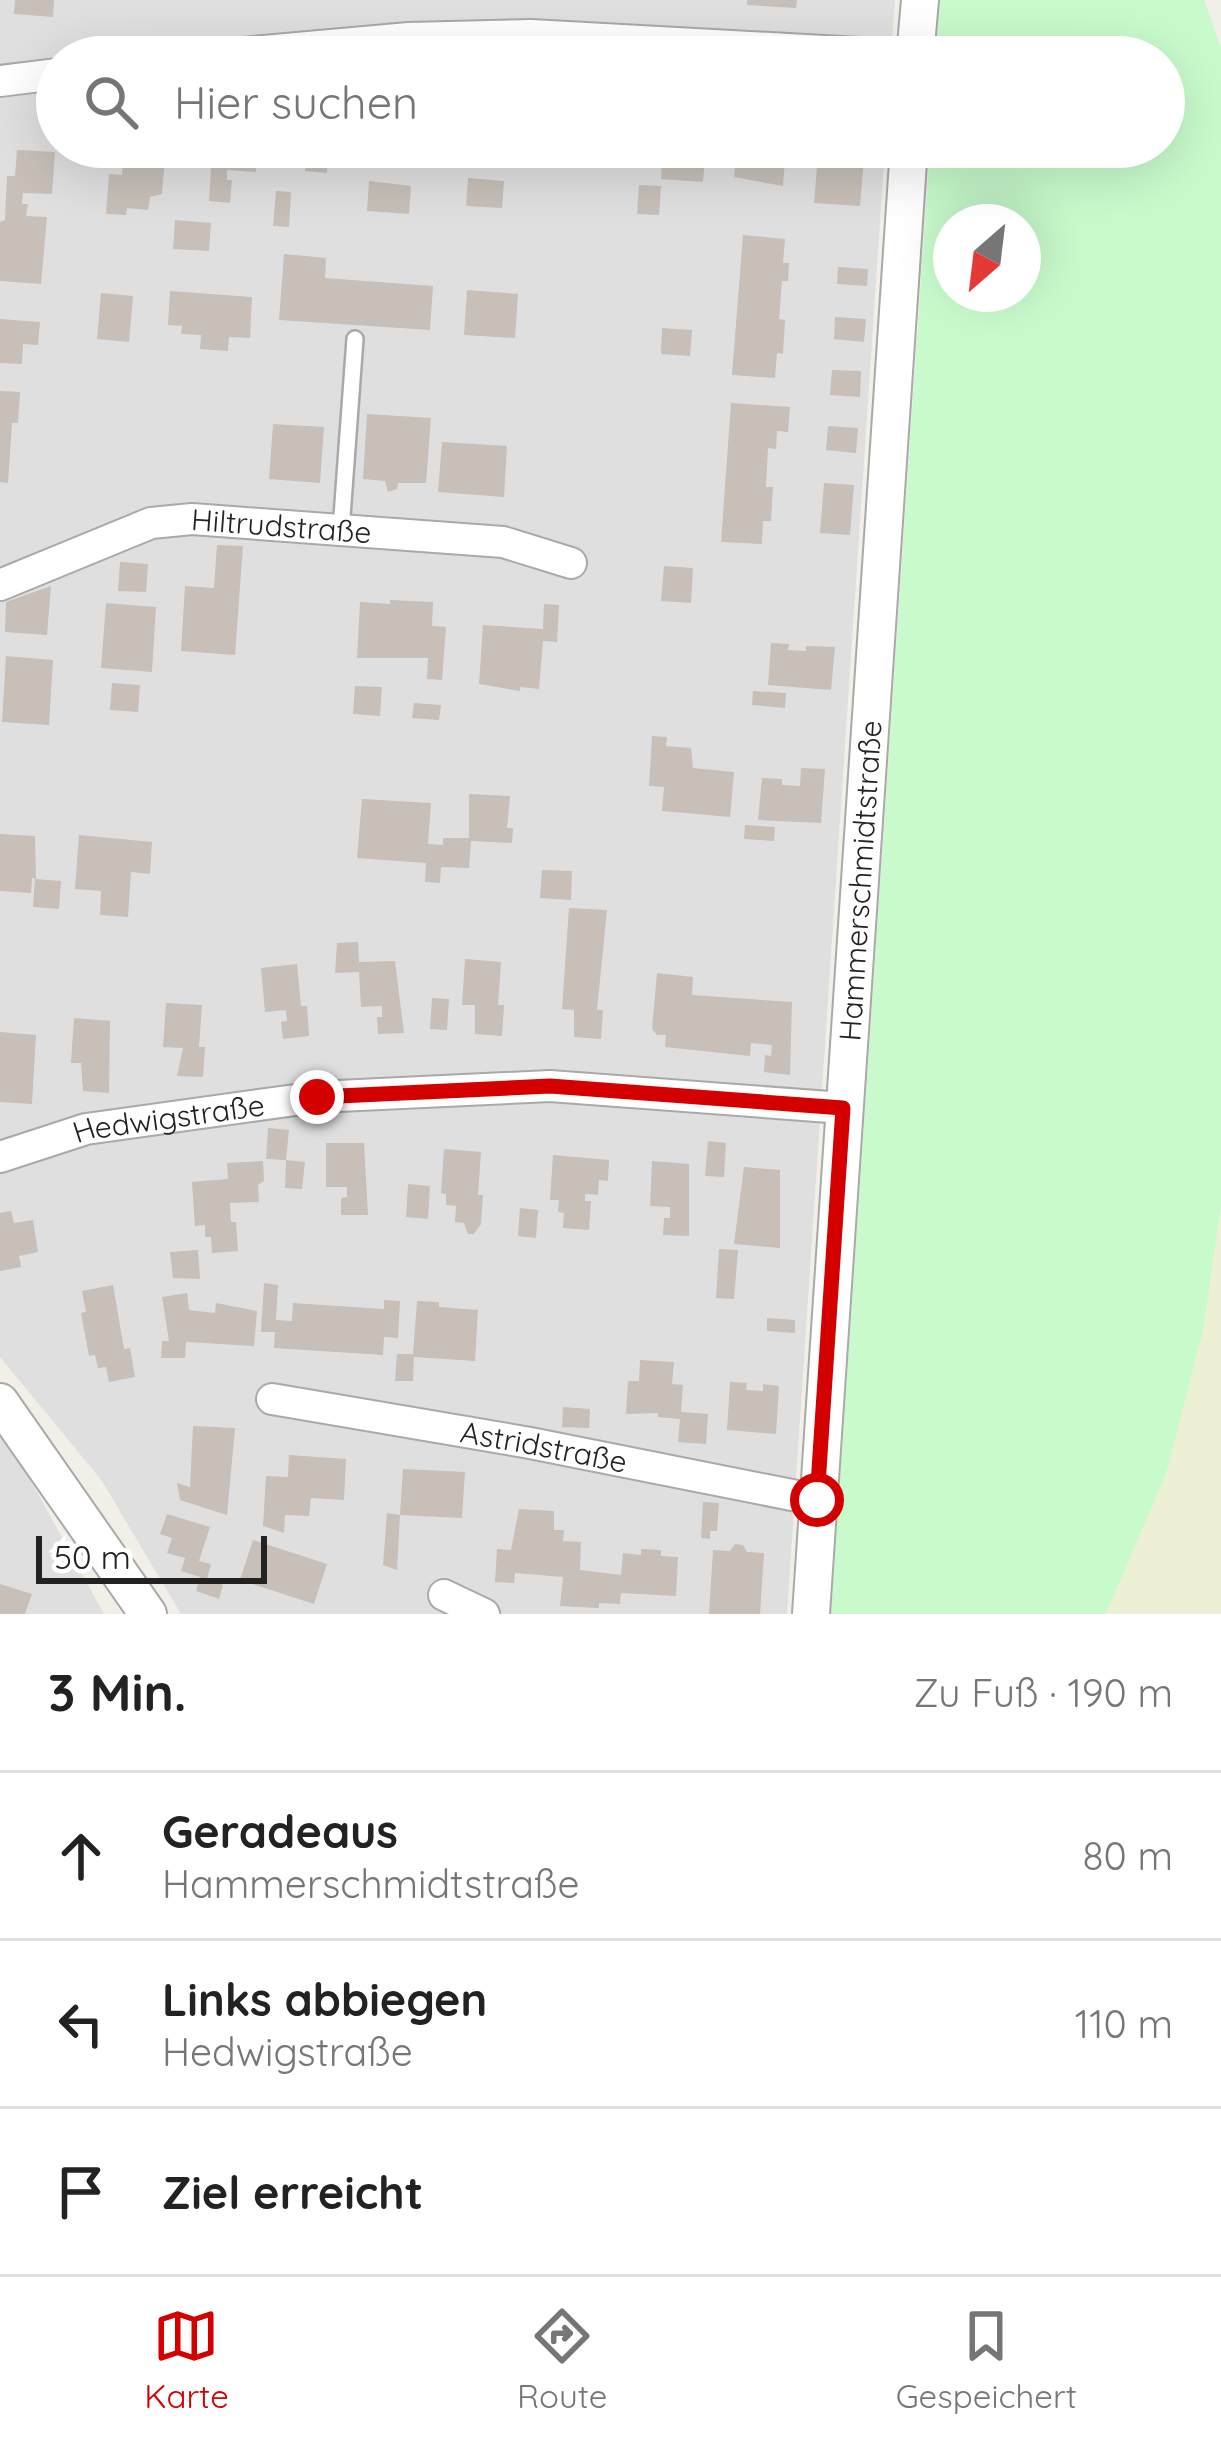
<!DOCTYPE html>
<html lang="de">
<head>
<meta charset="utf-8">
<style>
	body { margin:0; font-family:Quicksand,sans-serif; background:#f2f2f2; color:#222 }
	.compass { position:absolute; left:933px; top:204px; width:108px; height:108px; border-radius:50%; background:#fff; box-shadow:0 12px 48px #0002; rotate:208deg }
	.scale { position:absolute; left:36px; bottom:30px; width:231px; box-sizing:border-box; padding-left:12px; border:6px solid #222; border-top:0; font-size:33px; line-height:42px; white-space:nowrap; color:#222; -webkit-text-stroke:9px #fff; paint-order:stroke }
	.stop { position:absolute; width:36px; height:36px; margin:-27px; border:9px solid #d40000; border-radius:50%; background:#fff }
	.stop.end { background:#d40000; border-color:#fff; box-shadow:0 3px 12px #0008 }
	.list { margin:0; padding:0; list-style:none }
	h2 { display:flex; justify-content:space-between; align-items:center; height:156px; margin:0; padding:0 48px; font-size:51px }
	h2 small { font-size:39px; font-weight:400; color:#767676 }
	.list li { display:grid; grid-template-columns:78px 1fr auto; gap:36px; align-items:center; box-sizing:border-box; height:168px; padding:0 48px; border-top:3px solid #e0e0e0 }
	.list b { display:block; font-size:45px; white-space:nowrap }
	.list p { margin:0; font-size:39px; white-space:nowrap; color:#767676 }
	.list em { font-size:39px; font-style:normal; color:#767676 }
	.icon { flex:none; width:66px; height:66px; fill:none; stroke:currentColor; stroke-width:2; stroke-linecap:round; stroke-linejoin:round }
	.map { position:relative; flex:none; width:1221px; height:1614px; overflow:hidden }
	.search { position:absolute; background:#fff; box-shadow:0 12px 48px #0002; left:36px; right:36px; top:36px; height:132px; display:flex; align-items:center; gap:30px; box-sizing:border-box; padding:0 42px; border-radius:66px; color:#767676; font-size:45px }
	.sheet { height:660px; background:#fff }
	nav { display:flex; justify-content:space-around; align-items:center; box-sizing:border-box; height:168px; border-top:3px solid #e0e0e0; background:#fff; font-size:33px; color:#767676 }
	nav a { display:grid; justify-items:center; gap:6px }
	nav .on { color:#d40000 }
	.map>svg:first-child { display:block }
	.residential { fill:#e0dfdf }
	.farmland { fill:#eef0d5 }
	.park { fill:#c8facc; fill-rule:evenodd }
	.building { fill:#c7bfb8 }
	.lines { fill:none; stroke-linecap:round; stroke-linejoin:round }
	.service-casing { stroke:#a9a9a9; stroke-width:20 }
	.minor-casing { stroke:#a9a9a9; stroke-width:34 }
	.tertiary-casing { stroke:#a9a9a9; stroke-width:40 }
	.service { stroke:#fff; stroke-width:15 }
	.minor { stroke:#fff; stroke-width:30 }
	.tertiary { stroke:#fff; stroke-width:36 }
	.route { stroke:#d40000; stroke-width:15 }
	.labels { text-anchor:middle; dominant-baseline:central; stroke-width:9; stroke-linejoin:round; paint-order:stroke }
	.street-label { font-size:30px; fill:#222; stroke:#fff }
</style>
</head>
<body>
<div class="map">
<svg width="1221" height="1614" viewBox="0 0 1221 1614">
	<rect width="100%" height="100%" fill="#f2efe9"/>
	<g class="residential">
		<path d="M0,0H895L891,57H57V147H885L787,1614H181L102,1481L0,1357Z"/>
		<path d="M0,1438L14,1450L104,1614H0Z"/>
	</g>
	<path class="farmland" d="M1221,1205V1614H1106L1166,1474L1203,1331Z"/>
	<path class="park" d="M940,0H1204L1221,47V1205L1203,1331L1166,1474L1106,1614H831L930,147H1164V57H936ZM951,222H1023V294H951Z"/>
	<g class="building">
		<path d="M15,0H54L53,17L14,14Z"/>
		<path d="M747,0H797L796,8L747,5Z"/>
		<path d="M220,147H258L256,172L227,170V180H232L230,203L209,201L212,152L219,153Z"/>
		<path d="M307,147H322V151L328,152L327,173L305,171Z"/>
		<path d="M397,147H418L417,163L396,161Z"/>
		<path d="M485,147H507L506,157L485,156Z"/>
		<path d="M580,147H622V154L580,150Z"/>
		<path d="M663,147H706L703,182L661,179Z"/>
		<path d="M737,147H786L783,186L734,177Z"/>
		<path d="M17,150L55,152L52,194L23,193L22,204H28L26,216L47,217L41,284L0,281V222L5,220L7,176H15Z"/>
		<path d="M123,154L165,156L162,194L150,197L148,210L127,208L126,215L106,214L109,174L122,175Z"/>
		<path d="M818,154L864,158L860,206L814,203Z"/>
		<path d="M468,178L504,181L502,208L466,206Z"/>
		<path d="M369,181L411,186L409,214L367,211Z"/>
		<path d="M639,185L661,186L659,215L637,214Z"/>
		<path d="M276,191L291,192L289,227L273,226Z"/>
		<path d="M175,220L211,223L209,251L173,249Z"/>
		<path d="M743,235L785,239L783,263H789L788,281H782L779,319L785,320L783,354L777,353L775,378L732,375Z"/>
		<path d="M284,254L326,258L325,278L433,286L430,330L279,320Z"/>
		<path d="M838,267L868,269L867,286L837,284Z"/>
		<path d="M467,290L518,294L515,338L464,335Z"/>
		<path d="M170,291L252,297L250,338L229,337L228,351L200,349L201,335L181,334L182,326L168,325Z"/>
		<path d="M101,293L133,296L129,342L97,339Z"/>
		<path d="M835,317L866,319L864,342L834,339Z"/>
		<path d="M0,319L40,322L38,345L23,344L22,364L0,363Z"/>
		<path d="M662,328L692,330L690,356L661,354Z"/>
		<path d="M832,370L861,371L860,397L830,395Z"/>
		<path d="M0,391L20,392L18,423H12L8,483L0,482Z"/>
		<path d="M731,403L790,407L788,432L777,431L776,449L768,448L766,487H773L771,521H763L762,544L721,542Z"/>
		<path d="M367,414L431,418L426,483H398L397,489L388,492L385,481L363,479Z"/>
		<path d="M273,424L324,427L320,483L269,479Z"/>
		<path d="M828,426L858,428L856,453L826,450Z"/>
		<path d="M442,442L507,446L504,497L438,492Z"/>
		<path d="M824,483L854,485L850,535L820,533Z"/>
		<path d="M217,545L243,546L235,655L181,651L185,586L214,588Z"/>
		<path d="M120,562L148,564L146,592L118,591Z"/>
		<path d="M664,566L693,568L691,603L661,601Z"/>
		<path d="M51,586L47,635L5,632L6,602Z"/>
		<path d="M390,600L433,602L432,626L446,627L442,680L427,679L428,658H357L360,602L390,604Z"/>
		<path d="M106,603L156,607L152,672L101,668Z"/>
		<path d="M544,604L559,605L557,642L543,641L539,689L520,687V691L479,684L483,625L543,629Z"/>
		<path d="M771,643L789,644L788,650L806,651V646L835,647L831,690L768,685Z"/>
		<path d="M6,656L53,660L49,725L2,722Z"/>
		<path d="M112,683L140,685L138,712L110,710Z"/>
		<path d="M355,686L382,687L380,716L353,714Z"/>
		<path d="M753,691L786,693L785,708L752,705Z"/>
		<path d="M414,703L441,705L439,720L412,718Z"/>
		<path d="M652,736L667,737L666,746L691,748L693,768L734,772L730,817L662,811L664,787L649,786Z"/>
		<path d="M801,768L825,769L821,823L758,820L762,778L782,779V785L800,786Z"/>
		<path d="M469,794L510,796L507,828H513L512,843L471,841L469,868L441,867L440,883L425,882L426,863L357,858L362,799L431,803L428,844L443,845V838H469Z"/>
		<path d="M745,825L775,827L774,841L744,839Z"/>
		<path d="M0,834L35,836L36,879L32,878L31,893L0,891Z"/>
		<path d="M79,835L152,842L150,874L131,872L128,917L100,915L101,891L75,889Z"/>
		<path d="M542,870L572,871L571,900L540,898Z"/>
		<path d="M35,879L61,881L59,909L33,907Z"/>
		<path d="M569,908L607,910L597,1010H603L601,1039L574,1037V1010L562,1009Z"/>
		<path d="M358,942L359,962L395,961L404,1033L378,1034L377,1017H382V1006L361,1007L359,972L335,973L337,943Z"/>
		<path d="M465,959L501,962L498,1005H504L502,1036L475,1034V1005H462Z"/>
		<path d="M297,964L301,1006H307L309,1036L283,1039L281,1022L287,1021L286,1010L265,1012L261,968Z"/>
		<path d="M657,973L693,977L692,995L792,1002L790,1075L764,1072L765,1055L771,1056L772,1045L751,1043L750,1056L665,1047L666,1035H657L652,1029Z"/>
		<path d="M432,998L449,999L447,1030L430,1029Z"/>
		<path d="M166,1003L202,1005L199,1047H205L203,1077L177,1076L183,1048L163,1047Z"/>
		<path d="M74,1018L110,1021L109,1093L83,1091L81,1063H71Z"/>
		<path d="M0,1032L36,1035L32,1104L0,1102Z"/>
		<path d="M268,1128L289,1130L286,1160L266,1159Z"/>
		<path d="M708,1141L726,1143L724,1177L705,1176Z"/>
		<path d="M326,1143H364L368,1215H341V1198L347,1197V1187H326Z"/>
		<path d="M444,1149L481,1152L478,1195H483L481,1224L474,1234H468L464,1223L455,1222L456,1206L446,1205V1194L441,1193Z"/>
		<path d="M553,1155L609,1160L608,1181L599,1180L598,1195L585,1194V1201H591L589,1230L563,1228L564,1213L558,1212L559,1200H550Z"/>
		<path d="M286,1160L305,1162L302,1189L285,1188Z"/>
		<path d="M263,1161L264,1181L258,1185L259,1202L230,1203L231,1222H236L238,1251L212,1253L211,1237H205V1225L195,1226L192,1182L228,1179L227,1163Z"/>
		<path d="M652,1161L689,1164V1236L663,1235L664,1218H670V1207L650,1206Z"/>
		<path d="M744,1167L780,1170V1248L734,1244Z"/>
		<path d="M408,1184L430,1186L428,1219L406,1217Z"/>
		<path d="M520,1208L538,1210L536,1238L518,1236Z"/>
		<path d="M11,1211L14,1223L33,1220L38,1252L19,1256L21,1267L0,1271V1213Z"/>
		<path d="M719,1249L738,1250L734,1299L716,1298Z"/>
		<path d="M198,1250L200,1279L173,1278L170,1252Z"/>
		<path d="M264,1283L278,1285L276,1320L292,1321L293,1303L384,1309V1300L400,1301L398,1338L384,1337L383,1355L274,1348L275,1332H261Z"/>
		<path d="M113,1285L124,1349L130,1348L135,1377L109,1382L106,1367L98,1368L95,1355L89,1356L81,1313L86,1312L82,1291Z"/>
		<path d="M187,1293L189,1310L215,1313L216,1303L257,1311L254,1346L186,1342L185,1358H161L162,1341H169L162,1297Z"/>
		<path d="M417,1301L439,1302V1307L478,1310L475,1361L414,1357L413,1381H395L397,1354H413Z"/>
		<path d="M767,1318L795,1320V1333L767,1331Z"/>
		<path d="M640,1360L674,1362L672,1384L683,1385L681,1412L708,1414L706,1444L678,1442L680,1419L658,1417V1413L626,1414L628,1381H639Z"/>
		<path d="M730,1382L747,1383L746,1390L763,1391V1384L779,1386L776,1434L727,1430Z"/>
		<path d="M563,1407L590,1409L589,1428L562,1427Z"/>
		<path d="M193,1426L235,1428L227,1515L180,1500L177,1483L190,1487Z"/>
		<path d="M289,1455L346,1459L344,1500L311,1498L309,1516L285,1515L284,1533L263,1526L266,1476L288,1477Z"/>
		<path d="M403,1469L465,1472L462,1518L400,1515Z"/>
		<path d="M703,1502L719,1503L717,1531H710V1539L701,1538Z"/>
		<path d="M519,1509L554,1511V1530H564L563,1541L581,1542L580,1570L621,1575L623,1553L641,1555V1549L661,1550V1556L678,1557L676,1596L621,1593L620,1604L599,1603V1608L560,1606L563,1577L515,1573L514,1583L495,1582L497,1549L511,1550Z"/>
		<path d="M387,1513L400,1515L397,1570L383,1565Z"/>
		<path d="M167,1514L210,1527L199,1561L211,1564L207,1579L223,1585L219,1599L196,1591L200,1577L181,1571L185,1558L167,1553L172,1538L160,1534Z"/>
		<path d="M253,1540L327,1564L314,1604L240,1580Z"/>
		<path d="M735,1544L743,1545L747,1552L764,1553L760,1614H709L713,1550L730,1551Z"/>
		<path d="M0,1584L32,1594L25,1614H0Z"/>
	</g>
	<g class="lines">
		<g class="service-casing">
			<path id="service" d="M341,530L355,339"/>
		</g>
		<g class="minor-casing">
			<g id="minor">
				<path d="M197,57L409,38L531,35L915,56"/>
				<path d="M0,81L57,74"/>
				<path id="s1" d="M0,585L151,523L192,519L503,542L571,563"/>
				<path id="s2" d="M0,1157L86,1129L317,1097L550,1086L843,1108"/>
				<path id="s3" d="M272,1399L530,1443L817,1500"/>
				<path d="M444,1595L484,1614"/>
			</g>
		</g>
		<g class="tertiary-casing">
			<g id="tertiary">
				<path d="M915,57L920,0"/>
				<path d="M0,1402L148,1614"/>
				<path id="s4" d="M811,1614L909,147"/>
			</g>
		</g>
		<use href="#service" class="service"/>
		<use href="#minor" class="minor"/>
		<use href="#tertiary" class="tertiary"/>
	</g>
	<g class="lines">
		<path class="route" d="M317,1097L550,1086L843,1108L817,1500"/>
	</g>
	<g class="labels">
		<g class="street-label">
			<text stroke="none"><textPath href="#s1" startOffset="294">Hiltrudstraße</textPath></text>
			<text stroke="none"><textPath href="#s4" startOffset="735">Hammerschmidtstraße</textPath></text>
			<text stroke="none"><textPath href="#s2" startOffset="174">Hedwigstraße</textPath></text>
			<text stroke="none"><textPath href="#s3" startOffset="276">Astridstraße</textPath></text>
		</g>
	</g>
</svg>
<svg class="compass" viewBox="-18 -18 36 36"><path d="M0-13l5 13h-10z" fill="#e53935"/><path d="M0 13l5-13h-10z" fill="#767676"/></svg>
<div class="scale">50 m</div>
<div class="stop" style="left:817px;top:1500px"></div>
<div class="stop end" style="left:317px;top:1097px"></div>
<div class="search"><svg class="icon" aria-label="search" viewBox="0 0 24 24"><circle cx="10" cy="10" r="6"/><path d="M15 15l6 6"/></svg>Hier suchen</div>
</div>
<section class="sheet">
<h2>3 Min.<small>Zu Fuß · 190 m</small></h2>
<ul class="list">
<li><svg class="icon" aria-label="ahead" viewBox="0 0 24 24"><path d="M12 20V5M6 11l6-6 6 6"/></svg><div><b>Geradeaus</b><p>Hammerschmidtstraße</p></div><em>80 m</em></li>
<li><svg class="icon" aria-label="left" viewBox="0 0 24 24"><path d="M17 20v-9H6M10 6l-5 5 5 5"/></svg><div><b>Links abbiegen</b><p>Hedwigstraße</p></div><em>110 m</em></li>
<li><svg class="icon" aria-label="arrive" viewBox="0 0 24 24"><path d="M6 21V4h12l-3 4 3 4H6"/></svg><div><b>Ziel erreicht</b></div></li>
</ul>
</section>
<nav>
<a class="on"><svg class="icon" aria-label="map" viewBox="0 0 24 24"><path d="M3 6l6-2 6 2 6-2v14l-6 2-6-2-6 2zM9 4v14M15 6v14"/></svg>Karte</a>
<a><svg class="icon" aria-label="directions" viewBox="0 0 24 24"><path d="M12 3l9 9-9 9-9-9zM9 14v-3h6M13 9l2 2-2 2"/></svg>Route</a>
<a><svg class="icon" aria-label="saved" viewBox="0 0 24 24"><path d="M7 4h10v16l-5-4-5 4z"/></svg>Gespeichert</a>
</nav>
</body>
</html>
